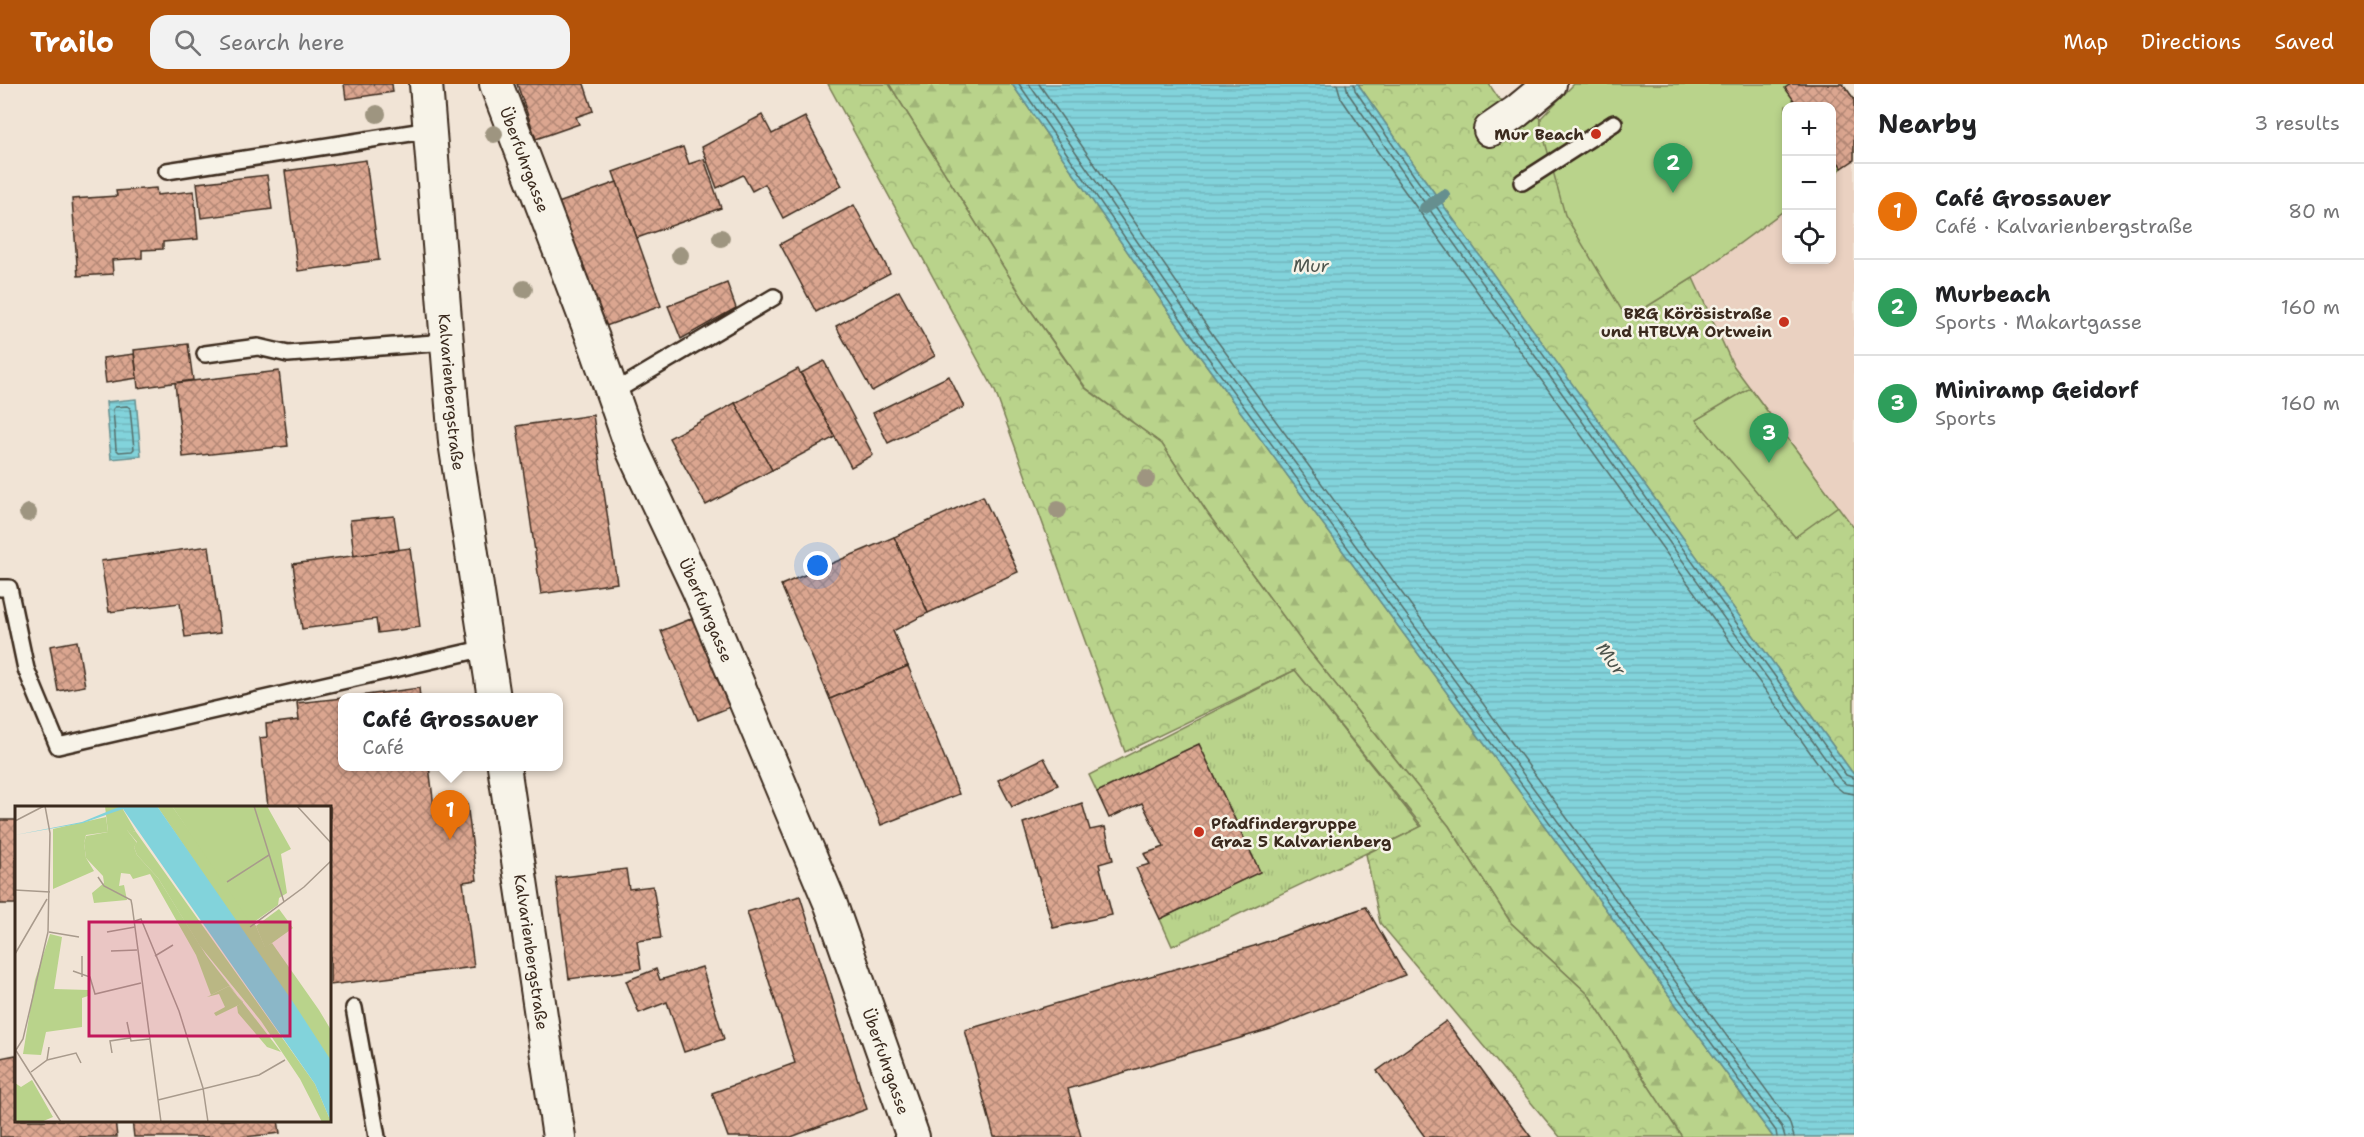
<!DOCTYPE html>
<html lang="en">
<head>
<meta charset="utf-8">
<style>
	body { margin:0; font-family:"Shantell Sans",sans-serif; background:#f2f2f2; color:#202124 }
	.controls { position:absolute; right:18px; top:18px; display:grid; overflow:hidden; border-radius:12px; box-shadow:0 3px 9px #0003 }
	.controls button { width:54px; height:54px; display:grid; place-items:center; padding:0; border:0; border-bottom:2px solid #e0e0e0; background:#fff; color:#202124; font:30px sans-serif }
	.you { position:absolute; left:818px; top:482px; width:21px; height:21px; margin:-15px; border:4px solid #fff; border-radius:50%; background:#1a73e8; box-shadow:0 0 0 9px #1a73e833 }
	.badge { display:grid; place-items:center; width:39px; height:39px; border-radius:50%; background:#b45309; color:#fff; font-size:20px; font-weight:700 }
	.pin { position:absolute; translate:-50% -50px; filter:drop-shadow(0 2px 3px #0008) }
	.pin::after { content:''; position:absolute; top:32px; width:21px; height:18px; background:inherit; clip-path:polygon(0 0,100% 0,50% 100%) }
	.popup { position:absolute; left:338px; top:609px; width:225px; height:78px; box-sizing:border-box; display:grid; place-content:center; border-radius:12px; background:#fff; filter:drop-shadow(0 2px 4px #0005); font-size:20px; white-space:nowrap; color:#757577 }
	.popup b { font-size:22px; color:#202124 }
	.popup::after { content:''; position:absolute; left:50%; top:100%; margin-left:-12px; border:12px solid transparent; border-top-color:#fff }
	.list { margin:0; padding:0; list-style:none }
	h2 { display:flex; justify-content:space-between; align-items:center; height:78px; margin:0; padding:0 24px; font-size:26px }
	h2 small { font-size:20px; font-weight:400; color:#757577 }
	.list li { display:grid; grid-template-columns:39px 1fr auto; gap:18px; align-items:center; box-sizing:border-box; height:96px; padding:0 24px; border-top:2px solid #e0e0e0 }
	.list b { display:block; font-size:22px; white-space:nowrap }
	.list p { margin:0; font-size:20px; white-space:nowrap; color:#757577 }
	.list em { font-size:20px; font-style:normal; color:#757577 }
	.icon { flex:none; width:33px; height:33px; fill:none; stroke:currentColor; stroke-width:2; stroke-linecap:round; stroke-linejoin:round }
	.map { position:relative; flex:none; width:1854px; height:1053px; overflow:hidden }
	header { display:flex; align-items:center; gap:36px; box-sizing:border-box; height:84px; padding:0 30px; background:#b45309; color:#fff }
	header strong { font-size:28px }
	nav { display:flex; gap:33px; margin-inline-start:auto; font-size:21px }
	.search { width:420px; height:54px; background:#f2f2f2; display:flex; align-items:center; gap:15px; box-sizing:border-box; padding:0 21px; border-radius:18px; color:#757577; font-size:22px }
	main { display:flex }
	aside { flex:1; background:#fff }
	.map>svg:first-child { display:block }
	.built { fill:#ead1c1 }
	.grass { fill:url(#grass-tufts); stroke:#7a7e54; stroke-width:1.5 }
	.forest { fill:url(#forest-firs); stroke:#7a7e54; stroke-width:1.5 }
	.park { fill:url(#park-crowns); stroke:#7a7e54; stroke-width:1.5 }
	.pitch { fill:#b9d38b; stroke:#7a7e54; stroke-width:1.5 }
	.water { fill:url(#water-rules); stroke:#668f8f; stroke-width:1.5 }
	.lines { fill:none; stroke-linecap:round; stroke-linejoin:round }
	.shore { stroke:#576e6a; stroke-width:1.5 }
	.stream { stroke:#668f8f; stroke-width:12 }
	.building { fill:url(#building-cross-hatch); stroke:#3b2a1e; stroke-width:1.5 }
	.lane-casing { stroke:#3b2a1e; stroke-width:20 }
	.street-casing { stroke:#3b2a1e; stroke-width:36 }
	.lane { stroke:#f7f3e8; stroke-width:15 }
	.street { stroke:#f7f3e8; stroke-width:32 }
	.tree { fill:#9e9580 }
	.poi-dot { fill:#c8321e; stroke:#f7f3e8; stroke-width:2 }
	.labels { text-anchor:middle; dominant-baseline:central; stroke-width:5; stroke-linejoin:round; paint-order:stroke }
	.poi-label { font-size:16px; font-weight:bold; fill:#3b2a1e; stroke:#f7f3e8; text-anchor:end }
	.street-label { font-size:16px; fill:#3b2a1e; stroke:#f7f3e8 }
	.water-label { font-size:18px; font-style:italic; fill:#4d544d; stroke:#f7f3e8 }
	.inset-road { fill:none; stroke:#a89a8c; stroke-width:1.5 }
	.view { fill:#c2185b; fill-opacity:0.15; stroke:#c2185b; stroke-width:3 }
	.inset-edge { fill:none; stroke:#3b2a1e; stroke-width:3 }
</style>
</head>
<body>
<header>
<strong>Trailo</strong>
<div class="search"><svg class="icon" aria-label="search" viewBox="0 0 24 24"><circle cx="10" cy="10" r="6"/><path d="M15 15l6 6"/></svg>Search here</div>
<nav><a>Map</a><a>Directions</a><a>Saved</a></nav>
</header>
<main>
<div class="map">
<svg width="1854" height="1053" viewBox="0 0 1854 1053">
	<defs>
		<pattern id="grass-tufts" width="24" height="20" patternUnits="userSpaceOnUse" patternTransform="scale(1.5)"><rect width="24" height="20" fill="#b9d38b"/><path d="M3 7l-1-3M5 7V3M7 7l1-3M15 17l-1-3M17 17v-4M19 17l1-3" fill="none" stroke="#a0b578"/></pattern>
		<pattern id="forest-firs" width="22" height="20" patternUnits="userSpaceOnUse" patternTransform="scale(1.5)"><rect width="22" height="20" fill="#b9d38b"/><path d="M5 1l3.5 6h-7zM16 11l3.5 6h-7z" fill="#a0b578"/></pattern>
		<pattern id="park-crowns" width="20" height="18" patternUnits="userSpaceOnUse" patternTransform="scale(1.5)"><rect width="20" height="18" fill="#b9d38b"/><path d="M2 6a3 3 0 1 1 6 0M12 15a3 3 0 1 1 6 0" fill="none" stroke="#a0b578"/></pattern>
		<pattern id="water-rules" width="6" height="5" patternUnits="userSpaceOnUse" patternTransform="scale(1.5)"><rect width="6" height="5" fill="#82d3db"/><path d="M0 2.5h6" fill="none" stroke="#71b5bc"/></pattern>
		<pattern id="building-cross-hatch" width="8" height="8" patternUnits="userSpaceOnUse" patternTransform="scale(1.5)"><rect width="8" height="8" fill="#dba690"/><path d="M0 0l8 8M0 8l8-8" fill="none" stroke="#b38775"/></pattern>
	</defs>
	<rect width="100%" height="100%" fill="#f1e4d6"/>
	<filter id="ink" filterUnits="userSpaceOnUse"><feTurbulence type="fractalNoise" baseFrequency=".0167" numOctaves="2"/><feDisplacementMap in="SourceGraphic" scale="12" xChannelSelector="R" yChannelSelector="G"/><feConvolveMatrix kernelMatrix="1 2 1 2 8 2 1 2 1" color-interpolation-filters="sRGB"/></filter>
	<g filter="url(#ink)">
		<path class="built" d="M1854,75V444L1733,281L1693,194L1786,125V176H1832V92Z"/>
		<path class="grass" d="M1295,586L1421,743L1172,862L1160,835L1260,788L1199,660L1097,708L1089,691Z"/>
		<path class="forest" d="M889,0H1012L1196,267L1773,1053H1682L1588,910L1511,839L1449,742L1305,562L1208,430L1162,360L1086,304L1029,224Z"/>
		<g class="park">
			<path d="M828,0H889L1029,224L1085,304L1162,360L1208,430L1305,562L1449,742L1511,839L1588,910L1682,1053H1560L1380,839L1366,770L1422,742L1295,586L1125,668L995,307Z"/>
			<path d="M1358,0H1489L1499,15L1541,34V43L1627,235L1693,194L1733,281L1854,444V691L1420,89Z"/>
		</g>
		<g class="pitch">
			<path d="M1574,0H1843L1854,15V75L1832,92V22H1786V125L1693,194L1627,235L1565,131L1541,43V34Z"/>
			<path d="M1750,304L1838,422L1795,453L1696,336Z"/>
		</g>
		<g class="water">
			<path d="M1012,0H1358L1420,89L1854,691V1053H1773L1196,267Z"/>
			<path d="M136,315L141,372L111,375L106,318Z"/>
		</g>
		<g class="lines">
			<g class="shore">
				<path d="M1019,0L1201,264L1776,1047L1777,1053"/>
				<path d="M1029,0L1207,259L1782,1043L1785,1053"/>
				<path d="M1039,0L1215,254L1789,1037L1794,1053"/>
				<path d="M1337,0L1341,14L1401,102L1833,700L1843,708L1854,710"/>
				<path d="M1346,0L1348,9L1409,97L1840,695L1846,700L1854,701"/>
				<path d="M1354,0L1355,6L1415,93L1846,691L1854,694"/>
				<path d="M127,322L130,324L134,365L132,367L119,368L116,365L113,325L115,323Z"/>
			</g>
			<path class="stream" d="M1425,124L1444,111"/>
		</g>
		<g class="building">
			<path d="M344,0H392L393,8L346,15Z"/>
			<path d="M517,0H584L593,27L576,33L579,40L536,55Z"/>
			<path d="M1791,0H1843L1854,15V76L1842,84L1832,69V22H1798L1785,4Z"/>
			<path d="M762,31L772,50L805,33L842,102L783,134L765,100L752,107L743,91L717,104L702,63Z"/>
			<path d="M683,63L689,80L704,75L721,124L637,154L613,88Z"/>
			<path d="M366,76L379,176L298,187L285,87Z"/>
			<path d="M267,91L272,125L201,134L197,99Z"/>
			<path d="M617,98L661,222L603,243L558,119Z"/>
			<path d="M156,104L157,111L194,107L198,155L163,158V165L142,166V174L112,176L113,190L78,192L72,115L117,112L116,107Z"/>
			<path d="M854,121L890,189L816,228L780,160Z"/>
			<path d="M727,199L736,224L681,255L668,222Z"/>
			<path d="M899,207L935,272L872,307L836,242Z"/>
			<path d="M188,260L193,296L138,304L134,266Z"/>
			<path d="M134,270L137,294L106,299L103,274Z"/>
			<path d="M824,277L873,371L851,383L801,289Z"/>
			<path d="M798,285L835,353L772,386L735,319Z"/>
			<path d="M279,287L288,362L183,373L175,299Z"/>
			<path d="M949,292L964,323L888,359L873,329Z"/>
			<path d="M735,319L772,386L706,421L669,354Z"/>
			<path d="M593,331L617,499L541,510L517,342Z"/>
			<path d="M983,412L1018,488L928,529L894,453Z"/>
			<path d="M394,432L399,466L354,472L350,436Z"/>
			<path d="M894,453L928,529L893,547L908,582L830,615L781,501Z"/>
			<path d="M209,462L220,549L185,553L180,519L109,528L101,477Z"/>
			<path d="M410,464L420,543L378,549L376,535L302,545L293,480Z"/>
			<path d="M698,532L735,621L698,636L661,547Z"/>
			<path d="M77,557L85,602L58,607L50,562Z"/>
			<path d="M908,582L959,710L881,741L830,615Z"/>
			<path d="M419,604L420,614H343Z"/>
			<path d="M342,614V682H429L434,723L467,719L477,796L463,798L474,883L330,901V723H268L260,654L267,653L266,640L299,636L297,619Z"/>
			<path d="M1199,660L1260,788L1160,835L1136,784L1150,780L1144,770L1164,763L1142,719L1109,734L1097,708Z"/>
			<path d="M1044,674L1058,701L1012,723L998,696Z"/>
			<path d="M1082,719L1090,746L1105,743L1113,776L1099,780L1112,831L1053,844L1023,739Z"/>
			<rect x="0" y="736" width="16" height="84"/>
			<path d="M626,785L629,805L653,802L661,854L637,857L641,885L569,895L556,794Z"/>
			<path d="M800,812L867,1025L791,1053H728L712,1009L795,979L747,828Z"/>
			<path d="M1366,823L1405,891L1274,944L1068,1005L1081,1053H994L965,946L1254,862Z"/>
			<path d="M702,883L724,955L684,968L667,918L639,929L626,897L656,885L660,896Z"/>
			<path d="M1446,937L1531,1053H1425L1377,987Z"/>
			<path d="M16,971V1036H115L117,1053H0V974Z"/>
			<path d="M132,1036H278L280,1049L244,1053H134Z"/>
		</g>
		<g class="lines">
			<g class="lane-casing">
				<g id="lane">
					<path d="M167,87L430,46"/>
					<path d="M1522,98L1614,39"/>
					<path d="M205,270L258,263L288,270L447,258"/>
					<path d="M612,309L774,213"/>
					<path d="M0,504H9L26,585L58,662L486,564"/>
					<path d="M354,924L377,1053"/>
				</g>
			</g>
			<g class="street-casing">
				<g id="street">
					<path id="s1" d="M426,0L455,358L494,614"/>
					<path id="s2" d="M496,0L594,257L632,365L698,505L831,821L913,1053"/>
					<path d="M1490,46L1516,28L1550,0"/>
					<path id="s3" d="M504,682L559,1053"/>
				</g>
			</g>
			<use href="#lane" class="lane"/>
			<use href="#street" class="street"/>
		</g>
		<g class="tree">
			<circle cx="377" cy="30" r="9"/>
			<circle cx="494" cy="50" r="9"/>
			<circle cx="721" cy="154" r="9"/>
			<circle cx="680" cy="171" r="9"/>
			<circle cx="524" cy="205" r="9"/>
			<circle cx="1146" cy="395" r="9"/>
			<circle cx="1058" cy="426" r="9"/>
			<circle cx="28" cy="429" r="9"/>
		</g>
	</g>
	<g class="poi-dot">
		<circle cx="1596" cy="50" r="6"/>
		<circle cx="1784" cy="238" r="6"/>
		<circle cx="1199" cy="748" r="6"/>
	</g>
	<g class="labels">
		<g class="poi-label">
			<text x="1584" y="50">Mur Beach</text>
			<text x="1772" y="229">BRG Körösistraße<tspan x="1772" dy="18">und HTBLVA Ortwein</tspan></text>
			<text x="1211" y="739" text-anchor="start">Pfadfindergruppe<tspan x="1211" dy="18">Graz 5 Kalvarienberg</tspan></text>
		</g>
		<g class="street-label">
			<text stroke="none"><textPath href="#s2" startOffset="81">Überfuhrgasse</textPath></text>
			<text stroke="none"><textPath href="#s1" startOffset="309">Kalvarienbergstraße</textPath></text>
			<text stroke="none"><textPath href="#s2" startOffset="567">Überfuhrgasse</textPath></text>
			<text stroke="none"><textPath href="#s3" startOffset="188">Kalvarienbergstraße</textPath></text>
			<text stroke="none"><textPath href="#s2" startOffset="1053">Überfuhrgasse</textPath></text>
		</g>
		<g class="water-label">
			<text x="1311" y="182">Mur</text>
			<text transform="translate(1611 575) rotate(54)">Mur</text>
		</g>
	</g>
	<g transform="translate(15 722)">
		<rect width="316" height="316" fill="#f1e4d6"/>
		<path d="M91,11L93,26L71,29L69,37L71,52L79,65L38,83V23ZM214,180L228,197L201,210L199,207L210,201L204,188L192,191Z" fill="#b9d38b"/>
		<path d="M111,23L121,26L300,278L316,316H307L285,273L246,215L185,140L143,72L122,49L119,41L122,36Z" fill="#b9d38b"/>
		<path d="M35,128L47,131L39,183L74,184L73,190L67,192V221L31,226L26,249L8,248L20,174Z" fill="#b9d38b"/>
		<path d="M90,0H106L121,26L112,24L122,37L119,41L122,49L143,72L191,149L266,246L252,241L223,207L222,200L228,196L214,180L196,189L181,149L135,68L118,73L115,68L106,67L104,80L109,79L112,94L79,97L77,87L89,77L88,70L71,52L69,37L71,30L93,26ZM142,0H157L241,120L250,141L257,137L304,204L316,224V256Z" fill="#b9d38b"/>
		<path d="M157,0H252L276,43L266,48L272,87L264,92L263,99L236,118ZM17,274L38,311L26,316H0V277L6,281Z" fill="#b9d38b"/>
		<path d="M264,103L278,122L250,142L241,120Z" fill="#b9d38b"/>
		<path d="M106,0H142L278,196L317,256L316,316L300,278L108,3L68,17L0,29L67,16Z" fill="#82d3db"/>
		<path class="inset-road" d="M239,0L269,96M282,0L317,38M0,15L29,0M83,71L89,80L116,94L117,99L146,316M212,76L254,49M0,84L35,86M120,115L126,113L164,205L188,282L193,316M235,121L289,81L317,54M34,126L64,131M92,126L120,121M96,145L122,144M0,148L32,93M67,150V171M140,150L158,139M58,165L75,171L80,188L126,177M112,216L116,235L135,233M0,243L46,316M1,244L8,233L33,126L35,27L30,0M97,247L95,235L115,232M32,254L61,247L66,257M16,266L32,254L34,241M143,294L244,269L270,254"/>
		<path class="view" d="M74,116H275V230H74Z"/>
		<rect width="316" height="316" class="inset-edge"/>
	</g>
</svg>
<div class="controls">
<button>+</button>
<button>−</button>
<button><svg class="icon" aria-label="locate" viewBox="0 0 24 24"><circle cx="12" cy="12" r="6"/><path d="M12 2v4M12 18v4M2 12h4M18 12h4"/></svg></button>
</div>
<div class="you"></div>
<div class="pin badge" style="left:450px;top:756px;background:#e8710a">1</div>
<div class="popup"><b>Café Grossauer</b>Café</div>
<div class="pin badge" style="left:1673px;top:109px;background:#2e9e5b">2</div>
<div class="pin badge" style="left:1769px;top:379px;background:#2e9e5b">3</div>
</div>
<aside>
<h2>Nearby<small>3 results</small></h2>
<ul class="list">
<li><span class="badge" style="background:#e8710a">1</span><div><b>Café Grossauer</b><p>Café · Kalvarienbergstraße</p></div><em>80 m</em></li>
<li><span class="badge" style="background:#2e9e5b">2</span><div><b>Murbeach</b><p>Sports · Makartgasse</p></div><em>160 m</em></li>
<li><span class="badge" style="background:#2e9e5b">3</span><div><b>Miniramp Geidorf</b><p>Sports</p></div><em>160 m</em></li>
</ul>
</aside>
</main>
</body>
</html>
